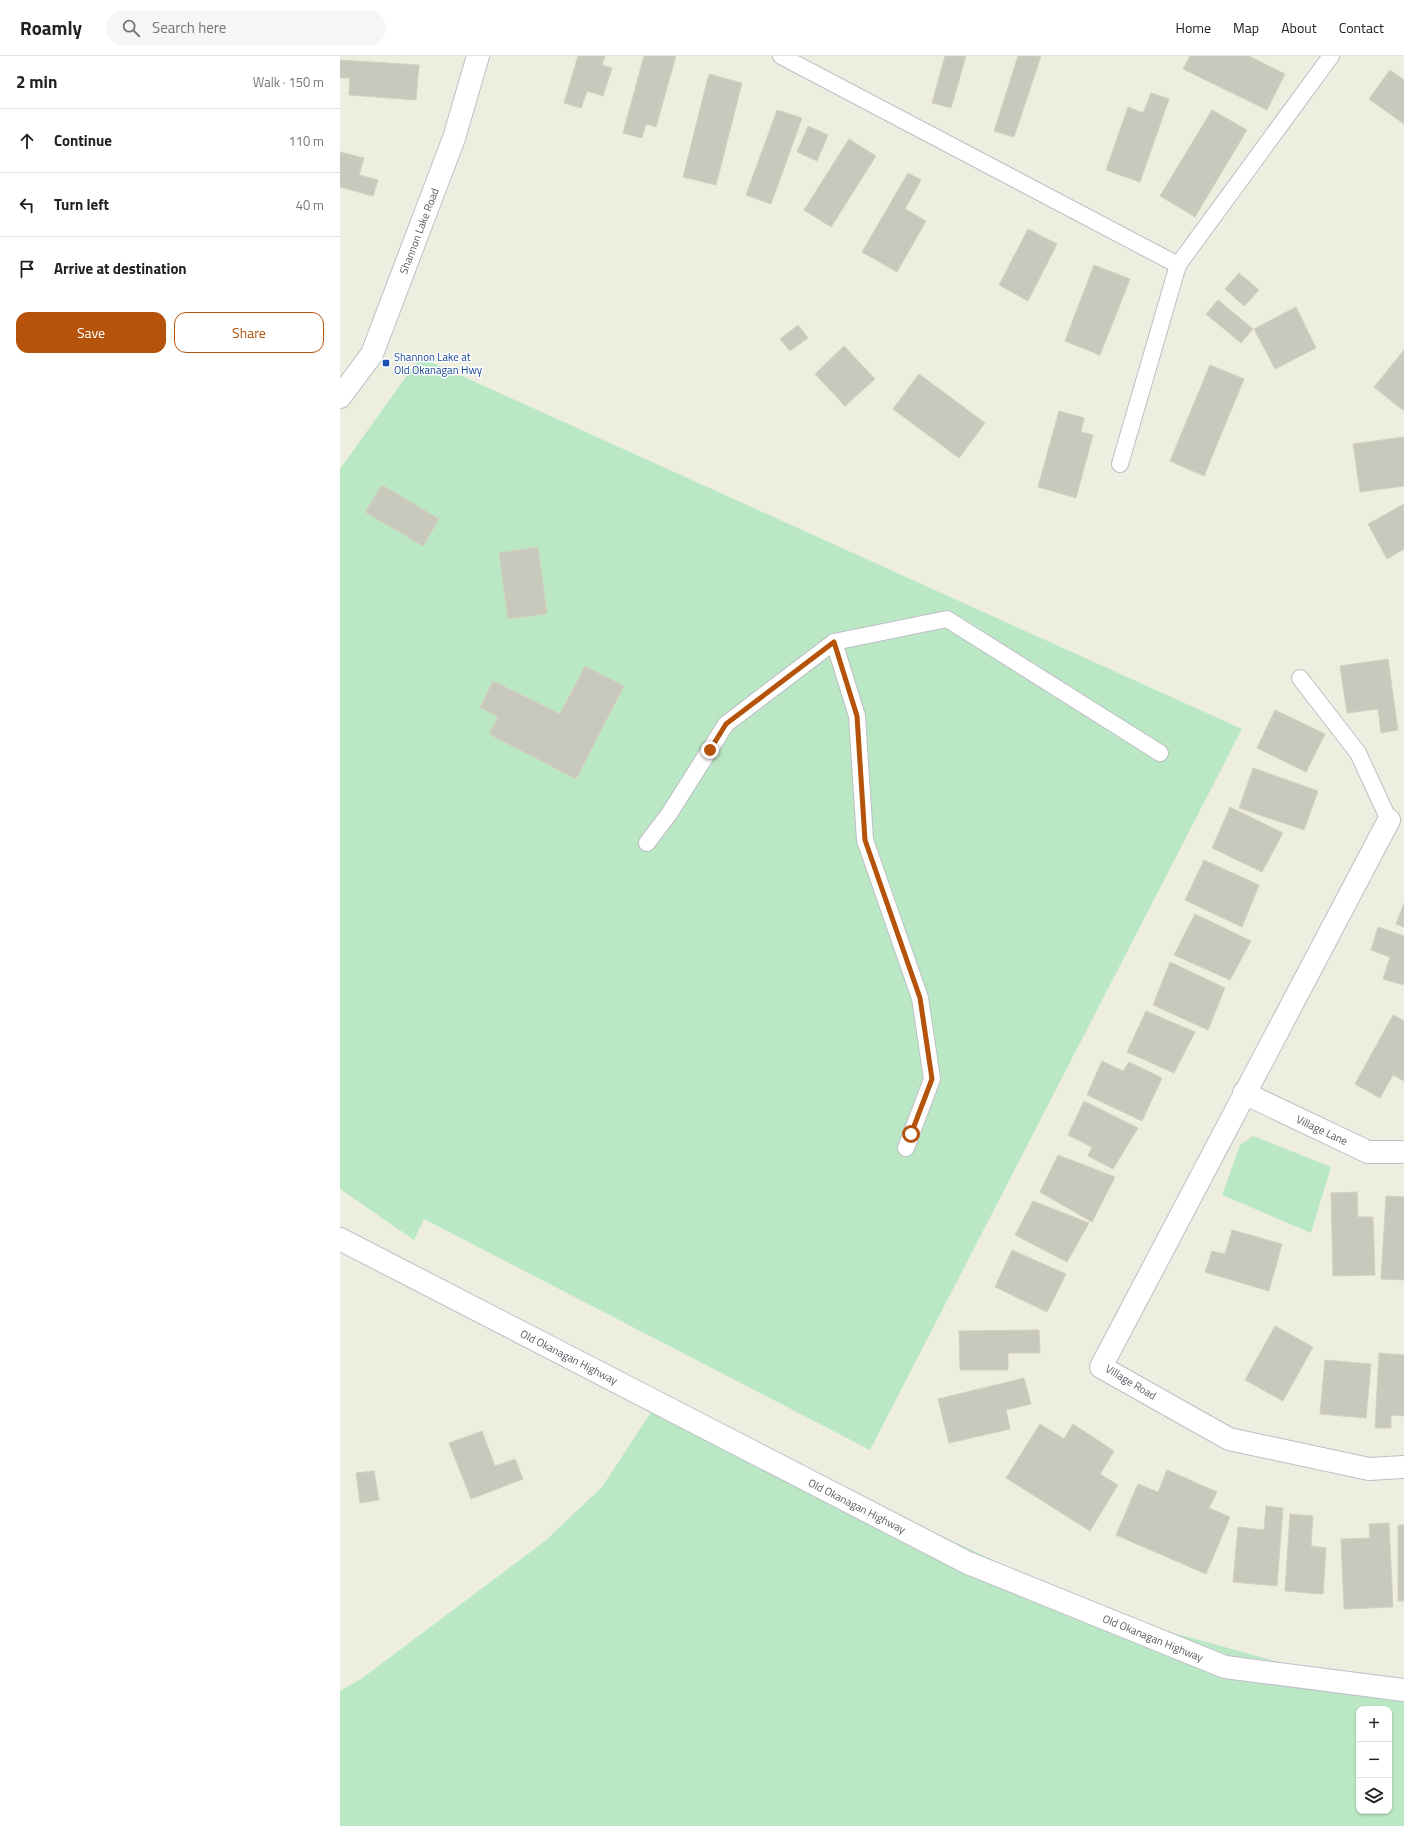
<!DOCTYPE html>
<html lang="en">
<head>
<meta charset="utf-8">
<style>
	body { margin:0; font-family:"Titillium Web",sans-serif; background:#f6f6f6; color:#222 }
	.controls { position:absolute; right:12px; bottom:12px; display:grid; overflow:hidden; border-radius:8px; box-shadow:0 1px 3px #0004 }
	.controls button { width:36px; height:36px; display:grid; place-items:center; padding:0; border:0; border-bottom:1px solid #e0e0e0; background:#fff; color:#222; font:20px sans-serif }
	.stop { position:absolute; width:12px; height:12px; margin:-9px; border:3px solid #b45309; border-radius:50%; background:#fff }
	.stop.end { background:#b45309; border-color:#fff; box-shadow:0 1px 4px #0008 }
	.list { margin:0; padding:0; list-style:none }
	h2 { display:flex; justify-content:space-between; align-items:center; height:52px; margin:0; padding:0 16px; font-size:17px }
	h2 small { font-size:13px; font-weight:400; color:#767676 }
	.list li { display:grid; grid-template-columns:26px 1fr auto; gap:12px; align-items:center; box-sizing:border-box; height:64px; padding:0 16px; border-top:1px solid #e0e0e0 }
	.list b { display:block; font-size:15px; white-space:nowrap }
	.list em { font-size:13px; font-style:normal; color:#767676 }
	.actions { display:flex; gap:8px; padding:12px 16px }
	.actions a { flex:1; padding:9px 0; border:1px solid #b45309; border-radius:12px; text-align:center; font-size:14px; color:#b45309 }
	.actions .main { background:#b45309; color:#fff }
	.icon { flex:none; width:22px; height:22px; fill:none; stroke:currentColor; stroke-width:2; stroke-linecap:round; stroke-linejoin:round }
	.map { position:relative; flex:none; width:1064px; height:1770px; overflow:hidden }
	header { display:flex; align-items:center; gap:24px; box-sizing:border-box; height:56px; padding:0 20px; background:#fff; border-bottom:1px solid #e0e0e0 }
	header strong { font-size:19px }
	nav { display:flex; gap:22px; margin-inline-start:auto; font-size:14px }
	.search { width:280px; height:36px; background:#f6f6f6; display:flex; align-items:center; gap:10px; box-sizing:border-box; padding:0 14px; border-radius:22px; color:#767676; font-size:15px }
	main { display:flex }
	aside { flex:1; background:#fff }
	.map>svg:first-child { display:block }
	.green { fill:#bae8c4; fill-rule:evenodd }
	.building { fill:#c9c8bd; stroke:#d3d1be }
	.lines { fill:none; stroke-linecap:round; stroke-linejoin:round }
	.lane-casing { stroke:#bdbec6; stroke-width:18 }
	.street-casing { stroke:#bdbec6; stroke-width:24 }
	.secondary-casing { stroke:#bdbfc8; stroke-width:24 }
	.lane { stroke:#fff; stroke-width:16 }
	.street { stroke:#fff; stroke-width:22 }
	.secondary { stroke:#fff; stroke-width:22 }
	.route { stroke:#b45309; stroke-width:5 }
	.transit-dot { fill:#1a4fb4; stroke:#fff; stroke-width:1.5 }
	.labels { text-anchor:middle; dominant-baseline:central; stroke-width:3; stroke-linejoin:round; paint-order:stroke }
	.street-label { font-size:11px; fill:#595b63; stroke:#fff }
	.transit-label { font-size:11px; fill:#164399; stroke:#fff; text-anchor:start }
</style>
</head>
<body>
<header>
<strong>Roamly</strong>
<div class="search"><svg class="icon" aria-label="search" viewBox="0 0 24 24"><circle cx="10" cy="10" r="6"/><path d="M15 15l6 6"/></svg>Search here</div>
<nav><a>Home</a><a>Map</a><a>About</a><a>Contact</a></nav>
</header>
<main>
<aside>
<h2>2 min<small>Walk · 150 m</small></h2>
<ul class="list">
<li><svg class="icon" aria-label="ahead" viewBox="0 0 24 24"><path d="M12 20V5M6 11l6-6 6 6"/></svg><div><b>Continue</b></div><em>110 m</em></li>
<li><svg class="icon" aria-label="left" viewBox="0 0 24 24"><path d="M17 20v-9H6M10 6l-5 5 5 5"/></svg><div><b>Turn left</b></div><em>40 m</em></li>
<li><svg class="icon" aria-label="arrive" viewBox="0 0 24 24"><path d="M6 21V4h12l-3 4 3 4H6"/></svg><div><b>Arrive at destination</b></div></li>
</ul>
<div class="actions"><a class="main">Save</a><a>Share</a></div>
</aside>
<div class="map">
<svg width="1064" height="1770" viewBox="0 0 1064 1770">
	<rect width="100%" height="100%" fill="#eeeee0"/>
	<g class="green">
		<path d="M80,301L902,673L530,1394L84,1163L74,1184L0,1133V413Z"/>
		<path d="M913,1080L991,1111L971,1177L882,1139L900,1089Z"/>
		<path d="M317,1347L773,1560L996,1622H1064V1770H0V1635L21,1623L205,1485L262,1431ZM1019,1653H1049V1755H1019Z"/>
	</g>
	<g class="building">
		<path d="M238,0H265L262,9L272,12L263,40L247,35L241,52L224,47Z"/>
		<path d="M304,0H336L316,71L306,68L302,82L283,77Z"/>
		<path d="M605,0H626L611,52L592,47Z"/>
		<path d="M678,0H701L674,81L654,75Z"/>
		<path d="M850,0H909L945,18L927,54L843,13Z"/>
		<path d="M0,4L79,9L76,44L9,39L10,22H0Z"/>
		<path d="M1050,14L1064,24V68L1029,43Z"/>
		<path d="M369,18L402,27L376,129L343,121Z"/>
		<path d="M811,37L829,43L800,126L766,114L788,51L803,57Z"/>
		<path d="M437,54L462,62L431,148L406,139Z"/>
		<path d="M872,54L907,74L855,161L820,140Z"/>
		<path d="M468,70L488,79L477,105L457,96Z"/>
		<path d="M509,83L536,100L491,171L464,154Z"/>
		<path d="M0,96L24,102L19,119L38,124L33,140L0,131Z"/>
		<path d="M568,117L581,124L565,153L586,165L557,216L522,196Z"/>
		<path d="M688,173L717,188L688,245L659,229Z"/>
		<path d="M754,209L790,223L760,299L725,285Z"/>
		<path d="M899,217L919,234L904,250L885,233Z"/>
		<path d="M878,244L913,273L901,287L866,258Z"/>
		<path d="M956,251L976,292L935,313L914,273Z"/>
		<path d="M458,269L468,282L450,295L440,283Z"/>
		<path d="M504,290L535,323L505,350L475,318Z"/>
		<path d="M1064,294V355L1034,331Z"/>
		<path d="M870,309L904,323L864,420L830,405Z"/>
		<path d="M579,318L645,367L619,402L553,353Z"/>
		<path d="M719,355L744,362L741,376L753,379L736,442L698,431Z"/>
		<path d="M1064,381V430L1020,436L1013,388Z"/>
		<path d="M42,429L99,463L83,490L25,456Z"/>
		<path d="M1064,448V493L1047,503L1028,468Z"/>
		<path d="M198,491L207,558L168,563L159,497Z"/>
		<path d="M1048,603L1058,674L1041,677L1038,653L1007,657L1000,610Z"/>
		<path d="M245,610L284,630L236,723L149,678L158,661L140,651L153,625L220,658Z"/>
		<path d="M935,654L985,678L966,716L917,692Z"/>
		<path d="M913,712L978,735L964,774L899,752Z"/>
		<path d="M890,751L943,777L922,816L872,792Z"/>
		<path d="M864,804L919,829L902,871L845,844Z"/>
		<path d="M1064,847V871L1056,868Z"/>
		<path d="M855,858L911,885L890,924L834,899Z"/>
		<path d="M1038,871L1064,880V929L1043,923L1050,901L1031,894Z"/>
		<path d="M830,906L885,932L868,974L813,949Z"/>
		<path d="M806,955L855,976L834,1017L787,996Z"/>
		<path d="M1053,959L1064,965V1025L1053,1019L1040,1042L1015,1028Z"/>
		<path d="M762,1005L783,1015L789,1006L822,1022L802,1065L747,1039Z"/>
		<path d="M744,1045L798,1072L773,1113L748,1100L752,1091L728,1079Z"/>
		<path d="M718,1099L775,1121L752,1166L700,1136Z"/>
		<path d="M1017,1136L1018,1161H1033L1035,1219L993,1220L991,1137Z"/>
		<path d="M1046,1140L1064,1141V1224L1041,1223Z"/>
		<path d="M693,1145L749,1167L727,1206L675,1179Z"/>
		<path d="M892,1174L942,1188L929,1235L865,1216L872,1195L885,1198Z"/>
		<path d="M672,1194L726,1218L707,1256L655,1231Z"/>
		<path d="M935,1270L973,1291L943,1345L905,1324Z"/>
		<path d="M699,1274L700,1297H668V1314H620L619,1275Z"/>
		<path d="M1039,1297L1064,1299V1360L1051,1359V1372H1035Z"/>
		<path d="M985,1304L1031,1308L1026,1362L980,1358Z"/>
		<path d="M684,1322L691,1348L666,1354L670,1373L609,1387L598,1343Z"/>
		<path d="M700,1368L724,1383L733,1368L774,1395L760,1418L778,1429L750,1475L666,1422Z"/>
		<path d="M142,1375L155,1410L175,1403L183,1423L131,1443L109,1387Z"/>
		<path d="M827,1414L877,1436L869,1452L890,1461L866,1518L776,1479L798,1428L818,1436Z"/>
		<path d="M34,1415L39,1444L20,1447L16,1417Z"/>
		<path d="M926,1450L943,1452L937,1530L893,1526L898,1471L924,1474Z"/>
		<path d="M950,1458L973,1460L971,1490L986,1492L983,1538L945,1535Z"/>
		<path d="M1049,1467L1053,1551L1004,1553L1001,1483L1030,1482L1029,1468Z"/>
		<rect x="1058" y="1469" width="6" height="76"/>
	</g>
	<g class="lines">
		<g class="lane-casing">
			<g id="lane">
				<path d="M441,0L838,209"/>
				<path d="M780,408L838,209L991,0"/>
				<path d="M494,586L517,660L525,784L580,942L592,1023L566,1092"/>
				<path d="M960,622L1018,697L1049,764"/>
				<path d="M307,787L329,758L386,668L494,586L607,563L820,697"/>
			</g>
		</g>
		<g class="street-casing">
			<g id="street">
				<path d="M1049,764L761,1311L889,1383L1029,1413L1064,1411"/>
				<path d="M904,1037L1028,1096H1064"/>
			</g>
		</g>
		<g class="secondary-casing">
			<g id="secondary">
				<path d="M0,341L32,298L114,82L138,0"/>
				<path d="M0,1183L628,1507L885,1611L1064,1634"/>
			</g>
		</g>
		<use href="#lane" class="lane"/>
		<use href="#street" class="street"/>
		<use href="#secondary" class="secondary"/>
	</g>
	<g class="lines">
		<path class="route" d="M370,694L386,668L494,586L517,660L525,784L580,942L592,1023L571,1078"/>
	</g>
	<rect class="transit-dot" x="42" y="303" width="8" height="8" rx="2"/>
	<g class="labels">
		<g class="street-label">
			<text transform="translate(79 175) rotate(-69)">Shannon Lake Road</text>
			<text transform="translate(982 1074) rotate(25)">Village Lane</text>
			<text transform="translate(229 1301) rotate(27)">Old Okanagan Highway</text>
			<text transform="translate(791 1326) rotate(31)">Village Road</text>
			<text transform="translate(517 1450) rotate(27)">Old Okanagan Highway</text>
			<text transform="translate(813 1582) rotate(22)">Old Okanagan Highway</text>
		</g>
		<g class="transit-label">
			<text x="54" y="301">Shannon Lake at<tspan x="54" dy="13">Old Okanagan Hwy</tspan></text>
		</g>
	</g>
</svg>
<div class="controls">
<button>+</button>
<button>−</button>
<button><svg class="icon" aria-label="layers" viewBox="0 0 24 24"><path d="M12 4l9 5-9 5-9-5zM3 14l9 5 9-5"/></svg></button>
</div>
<div class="stop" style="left:571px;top:1078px"></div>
<div class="stop end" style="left:370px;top:694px"></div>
</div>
</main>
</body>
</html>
